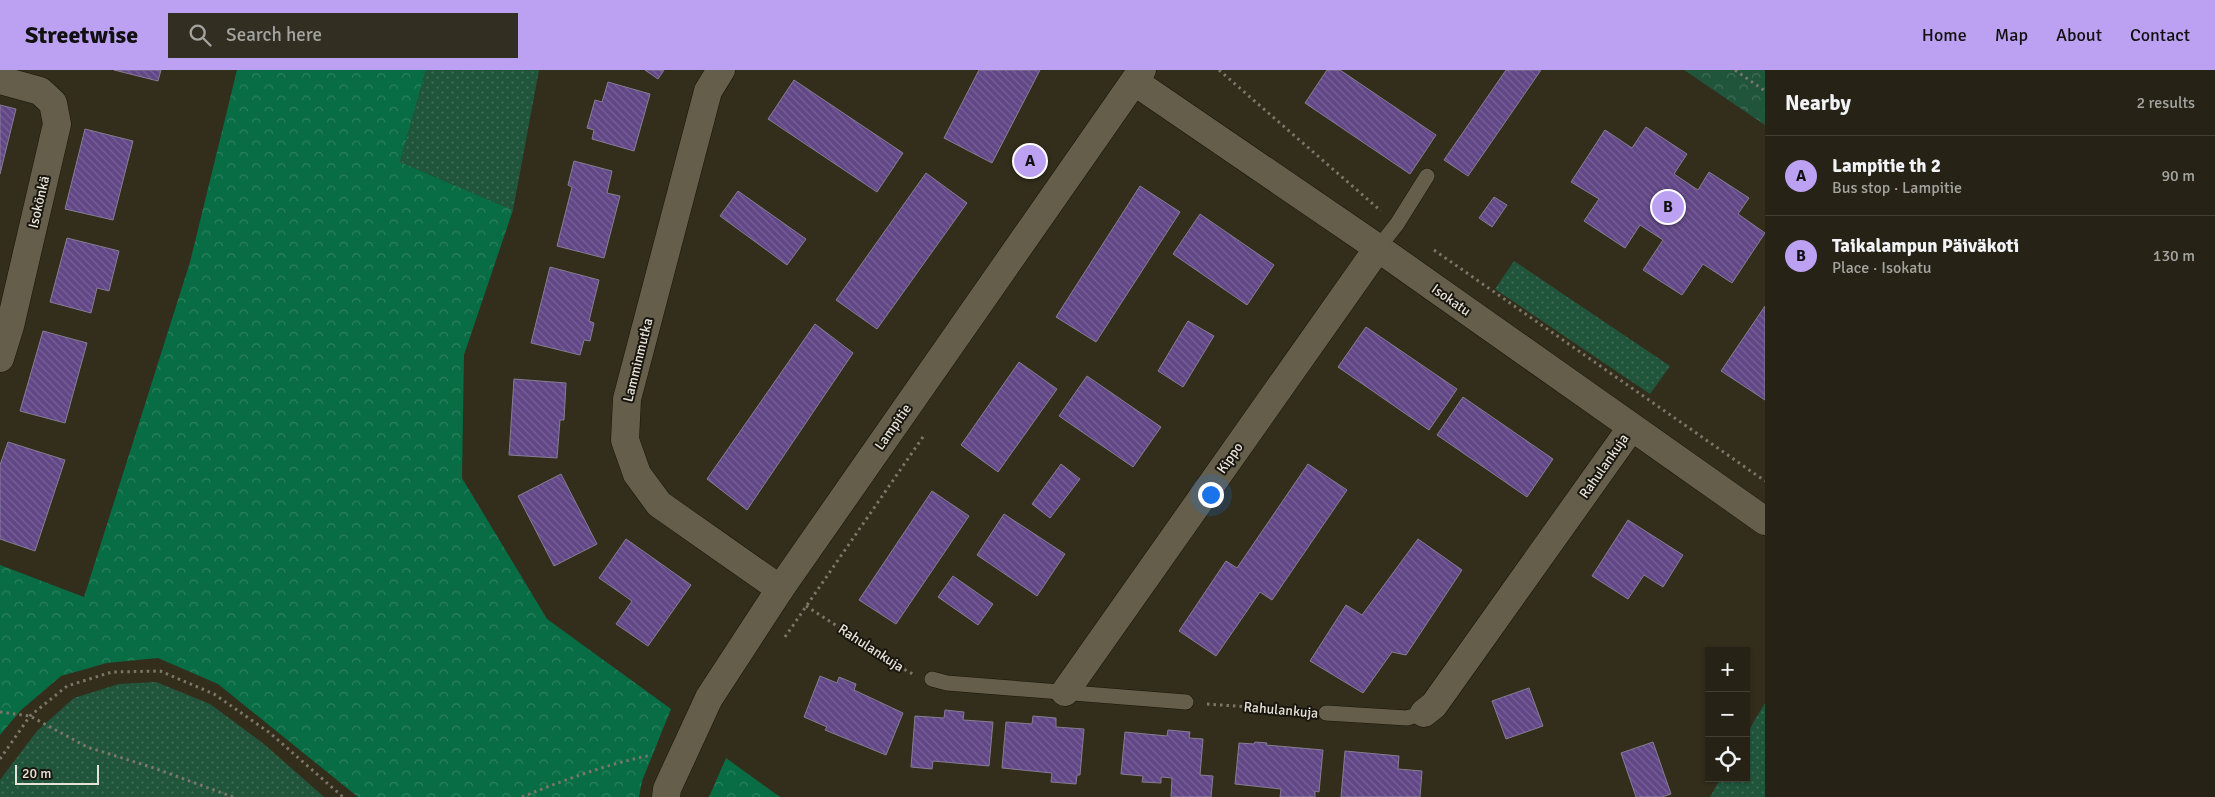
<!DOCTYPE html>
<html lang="en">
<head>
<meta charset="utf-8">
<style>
	body { margin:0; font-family:Signika,sans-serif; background:#322f22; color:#f1f3f6 }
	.controls { position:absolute; right:15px; bottom:15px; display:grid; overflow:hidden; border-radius:0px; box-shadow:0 1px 4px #0004 }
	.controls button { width:45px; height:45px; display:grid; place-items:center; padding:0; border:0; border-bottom:1px solid #423f34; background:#262215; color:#f1f3f6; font:25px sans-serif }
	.scale { position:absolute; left:15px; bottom:12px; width:84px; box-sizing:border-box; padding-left:5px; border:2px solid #e6e2d8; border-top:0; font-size:14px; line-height:18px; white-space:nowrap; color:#e6e2d8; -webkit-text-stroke:4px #18160e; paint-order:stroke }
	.you { position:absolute; left:1210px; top:424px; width:18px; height:18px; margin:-12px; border:4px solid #fff; border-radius:50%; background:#1a73e8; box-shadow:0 0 0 8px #1a73e833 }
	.badge { display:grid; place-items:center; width:32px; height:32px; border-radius:50%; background:#bca0f2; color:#111; font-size:16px; font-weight:700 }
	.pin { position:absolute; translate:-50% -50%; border:2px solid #fff; box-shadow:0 1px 5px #0006 }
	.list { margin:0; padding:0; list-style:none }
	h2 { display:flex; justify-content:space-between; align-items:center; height:65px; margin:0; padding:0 20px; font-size:21px }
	h2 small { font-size:16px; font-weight:400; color:#a4a4a0 }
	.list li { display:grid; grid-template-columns:32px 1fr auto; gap:15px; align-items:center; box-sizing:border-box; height:80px; padding:0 20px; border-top:1px solid #423f34 }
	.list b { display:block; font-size:19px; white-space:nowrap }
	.list p { margin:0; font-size:16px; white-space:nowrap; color:#a4a4a0 }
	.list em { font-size:16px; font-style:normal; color:#a4a4a0 }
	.icon { flex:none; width:28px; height:28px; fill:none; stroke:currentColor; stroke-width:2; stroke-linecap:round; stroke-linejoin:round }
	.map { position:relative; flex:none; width:1765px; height:727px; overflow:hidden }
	header { display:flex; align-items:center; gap:30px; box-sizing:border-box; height:70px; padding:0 25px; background:#bca0f2; color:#111 }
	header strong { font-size:24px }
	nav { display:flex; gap:28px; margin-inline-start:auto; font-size:18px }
	.search { width:350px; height:45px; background:#322f22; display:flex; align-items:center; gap:12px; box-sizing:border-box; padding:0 18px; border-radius:0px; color:#a4a4a0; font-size:19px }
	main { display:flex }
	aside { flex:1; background:#262215 }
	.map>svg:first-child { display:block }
	.grass { fill:url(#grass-dots) }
	.forest { fill:url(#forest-crowns) }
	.park { fill:url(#park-crowns) }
	.building { fill:url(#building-back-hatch); stroke:#857e92 }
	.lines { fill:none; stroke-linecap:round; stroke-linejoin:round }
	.lane-casing { stroke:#1a1506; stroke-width:16 }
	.street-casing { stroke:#1a1506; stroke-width:29 }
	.secondary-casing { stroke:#1a1506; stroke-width:29 }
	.path { stroke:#7b7668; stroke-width:3; stroke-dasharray:2.5 4; stroke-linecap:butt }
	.lane { stroke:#645e4b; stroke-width:15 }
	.street { stroke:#645e4b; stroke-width:28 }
	.secondary { stroke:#645e4b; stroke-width:28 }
	.labels { text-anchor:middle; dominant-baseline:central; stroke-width:4; stroke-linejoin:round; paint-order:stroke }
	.street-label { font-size:14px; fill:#e6e2d8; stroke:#18160e }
</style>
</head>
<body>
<header>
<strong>Streetwise</strong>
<div class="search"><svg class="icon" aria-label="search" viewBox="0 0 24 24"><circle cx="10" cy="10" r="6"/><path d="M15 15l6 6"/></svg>Search here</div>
<nav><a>Home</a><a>Map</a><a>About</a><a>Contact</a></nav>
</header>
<main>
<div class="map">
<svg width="1765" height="727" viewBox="0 0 1765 727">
	<defs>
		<pattern id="grass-dots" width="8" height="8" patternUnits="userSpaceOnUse" patternTransform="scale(1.25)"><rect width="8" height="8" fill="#21553b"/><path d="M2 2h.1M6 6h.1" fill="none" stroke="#416d57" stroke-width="1.8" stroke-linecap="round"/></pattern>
		<pattern id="forest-crowns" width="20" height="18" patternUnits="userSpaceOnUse" patternTransform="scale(1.25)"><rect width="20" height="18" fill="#086c44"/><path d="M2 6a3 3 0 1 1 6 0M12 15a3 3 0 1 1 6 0" fill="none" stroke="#2c815e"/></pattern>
		<pattern id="park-crowns" width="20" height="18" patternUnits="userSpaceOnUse" patternTransform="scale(1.25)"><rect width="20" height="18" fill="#21553b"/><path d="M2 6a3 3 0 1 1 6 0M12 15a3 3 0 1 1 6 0" fill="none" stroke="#416d57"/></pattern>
		<pattern id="building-back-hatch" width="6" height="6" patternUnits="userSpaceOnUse" patternTransform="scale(1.25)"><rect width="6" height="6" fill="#624787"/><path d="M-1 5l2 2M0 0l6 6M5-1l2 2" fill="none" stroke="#786197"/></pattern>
	</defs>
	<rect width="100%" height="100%" fill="#332d1c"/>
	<g class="grass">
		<path d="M426,0H539L513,140L400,92Z"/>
		<path d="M1514,191L1670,296L1650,324L1495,219Z"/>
		<path d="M156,612L210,634L264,674L324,727H0V710L37,661L74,628L119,614Z"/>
		<path d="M1765,633V727H1710L1721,708H1746V665Z"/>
	</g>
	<g class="forest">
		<path d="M237,0H426L400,92L513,140L464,285L462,408L547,549L671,639L642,711L639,727H358L218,614L158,588L107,593L61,606L20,641L0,665V495L84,527L190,192Z"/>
		<path d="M726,688L780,727H709Z"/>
	</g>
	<path class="park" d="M1684,0H1765V55Z"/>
	<g class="building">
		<path d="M114,0H161L158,11Z"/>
		<path d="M645,0H664L658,9Z"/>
		<path d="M979,0H1040L992,93L944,68Z"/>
		<path d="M1327,0H1340L1436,65L1410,104L1305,33Z"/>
		<path d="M1506,0H1541L1468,106L1444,90Z"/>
		<path d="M794,10L903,83L877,122L768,49Z"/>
		<path d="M608,12L650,24L634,81L592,69L594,60L587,58L595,30L602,32Z"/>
		<path d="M0,35L16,39L0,104Z"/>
		<path d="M1646,57L1687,84L1674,104L1698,120L1709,102L1749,128L1738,144L1765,163L1732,213L1703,194L1682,225L1643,200L1663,170L1640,155L1625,178L1584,151L1599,129L1571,112L1605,60L1632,78Z"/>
		<path d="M85,59L133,71L113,150L65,139Z"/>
		<path d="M574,91L612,101L607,123L620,126L604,188L557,176L572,117L568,115Z"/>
		<path d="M926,103L967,133L877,259L836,230Z"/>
		<path d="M1140,116L1180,142L1096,272L1056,247Z"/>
		<path d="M738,121L806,169L787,195L720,146Z"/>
		<path d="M1494,127L1507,135L1492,157L1479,148Z"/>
		<path d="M1200,144L1274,195L1247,235L1173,184Z"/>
		<path d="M67,168L119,181L109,221L97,218L91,243L50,232Z"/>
		<path d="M550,197L599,210L589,251L594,253L590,271L584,270L580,285L531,273Z"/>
		<path d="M1765,236V330L1721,301Z"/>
		<path d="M1188,251L1214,266L1183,317L1158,301Z"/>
		<path d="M815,254L853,283L747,440L707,409Z"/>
		<path d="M1366,257L1457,319L1429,360L1338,297Z"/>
		<path d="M43,261L87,273L65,353L20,341Z"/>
		<path d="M1019,292L1057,319L998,402L961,375Z"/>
		<path d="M1087,306L1161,357L1133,397L1059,346Z"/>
		<path d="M514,309L566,313L564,350H560L557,388L509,385Z"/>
		<path d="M1463,327L1553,389L1527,427L1437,365Z"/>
		<path d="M8,372L65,390L35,481L0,469V395Z"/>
		<path d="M1061,394L1080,409L1050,448L1032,434Z"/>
		<path d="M1308,394L1347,420L1272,530L1260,522L1216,586L1179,561L1226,491L1237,498Z"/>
		<path d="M561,404L597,474L554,496L518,426Z"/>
		<path d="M932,421L969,446L896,554L859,530Z"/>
		<path d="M1004,444L1065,484L1037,526L977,485Z"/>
		<path d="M1628,450L1683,485L1663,517L1644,505L1628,529L1592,506Z"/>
		<path d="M626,469L691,515L648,576L616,554L632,531L599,508Z"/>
		<path d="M1418,469L1462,500L1406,585L1392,582L1363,623L1310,591L1346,535L1362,545Z"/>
		<path d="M953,506L993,534L978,555L938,527Z"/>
		<path d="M820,606L837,613L839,607L856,614L854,620L903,643L886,685L825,660L827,657L804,647Z"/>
		<path d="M1529,618L1543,656L1506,669L1492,631Z"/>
		<path d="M945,640L964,642L963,650L993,652L989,696L933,691L932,699L911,697L915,646L944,648Z"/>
		<path d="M1033,646L1056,648V657L1084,659L1080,705H1077L1076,714L1051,712L1052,703L1002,698L1006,652L1032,654Z"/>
		<path d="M1168,660L1190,662L1189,668L1203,669L1200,705L1213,706L1211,727H1171L1172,708L1161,707V713L1142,712L1143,706L1121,704L1125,662L1167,666Z"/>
		<path d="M1255,672L1267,673L1266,675L1323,680L1319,722L1315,721V727H1280L1281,719L1235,714L1239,673L1254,674Z"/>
		<path d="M1653,672L1671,724L1662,727H1636L1621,683Z"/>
		<path d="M1345,681L1399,686L1398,699L1422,701L1420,727H1341Z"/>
	</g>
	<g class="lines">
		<g class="lane-casing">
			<g id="lane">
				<path d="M1378,178L1397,154L1427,106"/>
				<path d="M932,609L947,613L1186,632"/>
				<path d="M1326,643L1407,648L1424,643"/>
			</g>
		</g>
		<g class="street-casing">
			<g id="street">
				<path d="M721,0L708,21L627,329L625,370L637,404L659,434L780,519"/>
				<path d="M0,10L40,21L53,33L57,54L10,256L0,288"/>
				<path d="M1135,12L1378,178L1765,451"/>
				<path d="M1065,622L1378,178"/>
				<path d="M1424,643L1434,635L1631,358"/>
			</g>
		</g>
		<g class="secondary-casing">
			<path id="secondary" d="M666,727L667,719L709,628L780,519L1142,0"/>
		</g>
		<g class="path">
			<path d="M1219,0L1381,141"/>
			<path d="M1735,0L1765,21"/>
			<path d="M1434,180L1765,411"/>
			<path d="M806,536L907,601L913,604"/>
			<path d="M785,567L925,364"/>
			<path d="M1207,634L1305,641"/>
			<path d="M0,642L30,646L87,677L154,698L233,727"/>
			<path d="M0,689L30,646L67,616L112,602L160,601L214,624L270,663L343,727"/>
			<path d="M522,727C564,710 607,694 652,685"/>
		</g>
		<use href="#lane" class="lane"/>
		<use href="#street" class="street"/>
		<use href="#secondary" class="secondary"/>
	</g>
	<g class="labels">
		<g class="street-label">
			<text transform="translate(39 132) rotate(-77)">Isokönkä</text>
			<text transform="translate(1451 230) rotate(35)">Isokatu</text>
			<text transform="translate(638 290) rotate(-76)">Lamminmutka</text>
			<text transform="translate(893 357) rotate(-55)">Lampitie</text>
			<text transform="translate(1230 388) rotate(-55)">Kippo</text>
			<text transform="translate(1604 396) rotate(-55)">Rahulankuja</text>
			<text transform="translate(871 578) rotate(33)">Rahulankuja</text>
			<text transform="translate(1281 640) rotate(5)">Rahulankuja</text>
		</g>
	</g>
</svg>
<div class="controls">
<button>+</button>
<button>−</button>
<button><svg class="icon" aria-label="locate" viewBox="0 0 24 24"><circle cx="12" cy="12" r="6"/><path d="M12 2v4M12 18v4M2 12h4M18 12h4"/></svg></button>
</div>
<div class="scale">20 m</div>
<div class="you"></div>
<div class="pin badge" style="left:1030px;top:91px">A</div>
<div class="pin badge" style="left:1668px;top:137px">B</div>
</div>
<aside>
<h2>Nearby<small>2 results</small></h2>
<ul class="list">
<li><span class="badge">A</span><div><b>Lampitie th 2</b><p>Bus stop · Lampitie</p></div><em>90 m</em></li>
<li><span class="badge">B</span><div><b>Taikalampun Päiväkoti</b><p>Place · Isokatu</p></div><em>130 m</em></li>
</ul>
</aside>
</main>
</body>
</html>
